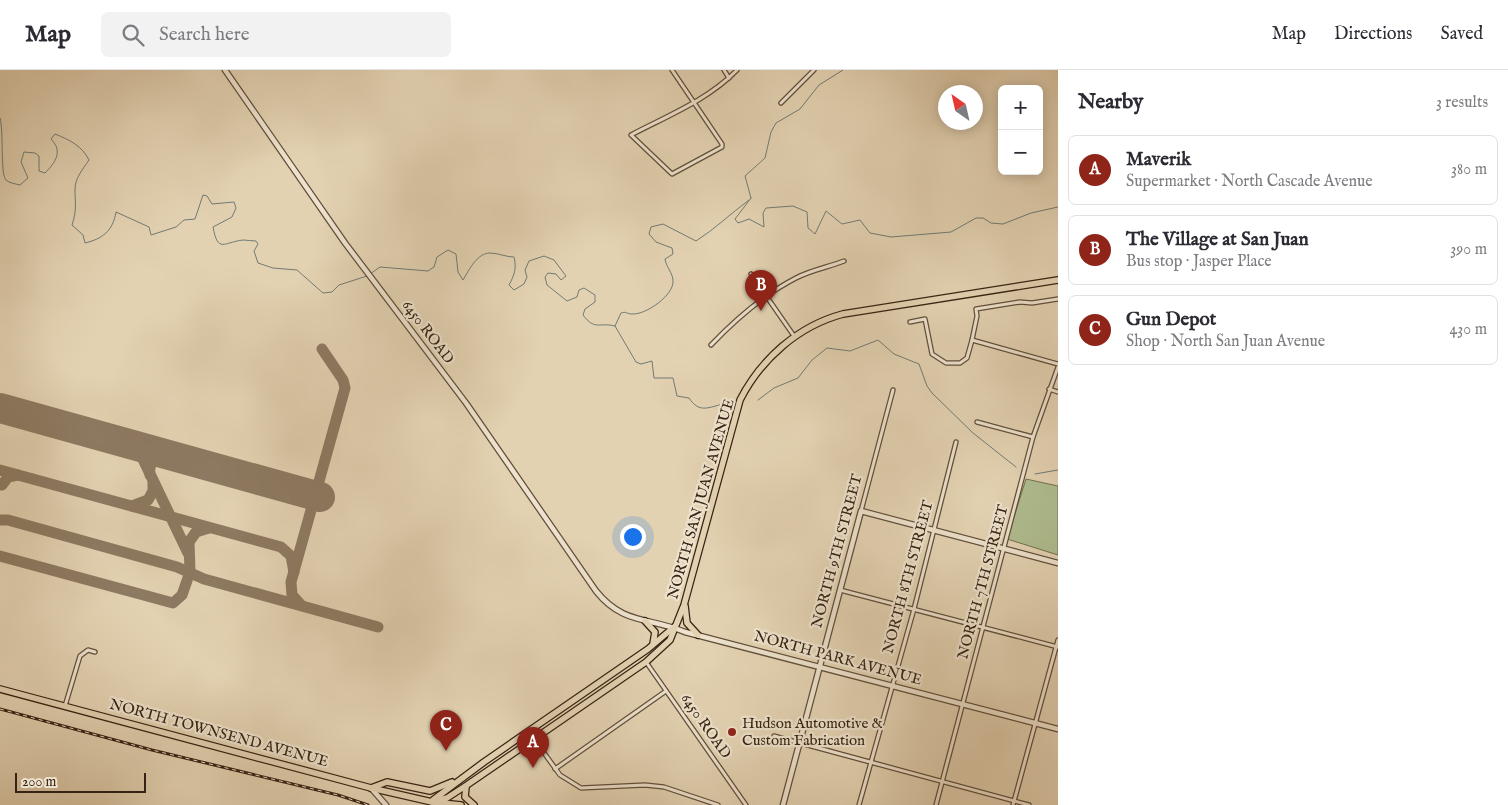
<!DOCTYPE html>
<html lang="en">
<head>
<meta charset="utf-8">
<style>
	body { margin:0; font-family:"IM FELL English",serif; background:#f2f2f3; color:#2b2b33 }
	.controls { position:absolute; right:15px; top:15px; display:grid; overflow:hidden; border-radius:8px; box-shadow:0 2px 12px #0003 }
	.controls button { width:45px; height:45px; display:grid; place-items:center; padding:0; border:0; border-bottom:1px solid #e1e1e2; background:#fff; color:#2b2b33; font:25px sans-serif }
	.compass { position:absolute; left:938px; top:15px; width:45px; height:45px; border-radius:50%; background:#fff; box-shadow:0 2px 12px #0003; rotate:326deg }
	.scale { position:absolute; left:15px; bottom:12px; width:131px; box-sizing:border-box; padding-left:5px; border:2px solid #372313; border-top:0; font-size:14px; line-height:18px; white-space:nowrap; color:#372313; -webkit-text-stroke:4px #ede2cd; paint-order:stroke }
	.you { position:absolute; left:632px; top:466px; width:18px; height:18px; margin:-12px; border:4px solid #fff; border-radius:50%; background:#1a73e8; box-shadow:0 0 0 8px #1a73e833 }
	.badge { display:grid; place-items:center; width:32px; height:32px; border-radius:50%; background:#8f2418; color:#fff; font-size:16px; font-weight:700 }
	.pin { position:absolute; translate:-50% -41px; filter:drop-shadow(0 1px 2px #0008) }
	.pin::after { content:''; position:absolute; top:26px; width:18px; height:15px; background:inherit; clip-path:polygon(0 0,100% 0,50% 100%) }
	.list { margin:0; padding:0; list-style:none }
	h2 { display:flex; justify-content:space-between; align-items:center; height:65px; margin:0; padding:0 20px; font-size:21px }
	h2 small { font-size:16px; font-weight:400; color:#7c7c81 }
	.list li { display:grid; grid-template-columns:32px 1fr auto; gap:15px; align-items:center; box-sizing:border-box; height:70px; margin:0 10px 10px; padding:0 10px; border:1px solid #e1e1e2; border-radius:8px }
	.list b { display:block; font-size:19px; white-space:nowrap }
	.list p { margin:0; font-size:16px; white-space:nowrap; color:#7c7c81 }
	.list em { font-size:16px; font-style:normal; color:#7c7c81 }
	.icon { flex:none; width:28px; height:28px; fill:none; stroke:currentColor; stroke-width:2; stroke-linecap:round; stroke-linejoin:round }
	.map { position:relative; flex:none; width:1058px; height:735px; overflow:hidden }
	header { display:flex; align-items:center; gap:30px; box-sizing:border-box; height:70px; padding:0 25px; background:#fff; border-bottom:1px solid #e1e1e2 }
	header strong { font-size:24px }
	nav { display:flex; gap:28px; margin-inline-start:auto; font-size:18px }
	.search { width:350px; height:45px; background:#f2f2f3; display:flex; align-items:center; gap:12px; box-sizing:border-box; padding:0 18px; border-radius:8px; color:#7c7c81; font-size:19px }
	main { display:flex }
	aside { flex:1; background:#fff }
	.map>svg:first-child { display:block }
	.green { fill:#afbd8f; stroke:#737051 }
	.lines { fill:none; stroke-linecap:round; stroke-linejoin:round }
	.stream { stroke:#717b74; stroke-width:1 }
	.taxiway { stroke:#8d7a62; stroke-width:11 }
	.runway { stroke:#8d7a62; stroke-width:30 }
	.minor-casing { stroke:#624f3b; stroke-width:5.5 }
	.tertiary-casing { stroke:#624f3b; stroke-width:7 }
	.trunk-casing { stroke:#372313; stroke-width:8 }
	.minor { stroke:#ede2cd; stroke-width:3 }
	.tertiary { stroke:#ede2cd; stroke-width:4.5 }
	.trunk { stroke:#e3d2b2; stroke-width:5.5 }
	.rail-casing { stroke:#372313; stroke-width:3 }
	.rail { stroke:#ede2cd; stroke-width:1; stroke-dasharray:4; stroke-linecap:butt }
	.poi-dot { fill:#8f2418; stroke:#ede2cd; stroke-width:2 }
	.labels { text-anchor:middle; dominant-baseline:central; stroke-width:4.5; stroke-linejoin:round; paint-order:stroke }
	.street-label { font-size:15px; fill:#372313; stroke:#ede2cd }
	.poi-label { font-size:15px; fill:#372313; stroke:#ede2cd; text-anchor:start }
</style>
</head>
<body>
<header>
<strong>Map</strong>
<div class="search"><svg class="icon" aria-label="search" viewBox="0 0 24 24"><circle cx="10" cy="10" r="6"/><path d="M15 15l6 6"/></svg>Search here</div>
<nav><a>Map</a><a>Directions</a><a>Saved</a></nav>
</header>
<main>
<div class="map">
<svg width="1058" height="735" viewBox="0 0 1058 735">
	<rect width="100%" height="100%" fill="#e3d2b2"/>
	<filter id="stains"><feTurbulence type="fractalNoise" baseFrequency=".004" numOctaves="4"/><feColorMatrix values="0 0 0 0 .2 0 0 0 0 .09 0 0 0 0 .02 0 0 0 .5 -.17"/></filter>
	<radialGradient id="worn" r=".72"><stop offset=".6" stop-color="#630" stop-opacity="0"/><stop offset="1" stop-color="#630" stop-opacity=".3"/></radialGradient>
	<path class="green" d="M1026,409L1058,416V485L1007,469Z"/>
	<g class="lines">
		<g class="stream">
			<path d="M0,48C4,61 0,104 6,110C9,113 16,114 20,115L28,108L21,92L24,82L35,83L39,86V101L45,103C56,92 63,81 51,69L55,64C70,70 82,76 89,90C83,99 75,108 75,119C75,134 77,140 72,155L83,165L85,173C102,169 113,161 116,142L149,157L151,165L176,157L184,150L195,149L203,125L207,126L212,134L234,132L236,138L232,147L213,157C218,184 224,172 243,170C247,170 252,171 256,171L258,174L254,181L258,193L273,198L297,200L323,223L332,222L339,215L367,206"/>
			<path d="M751,128L735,149L738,153L749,149L764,157L763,143L766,138L793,136L807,142L808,158L815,164L826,141L842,154L860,150L870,163L891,167L951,162L976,148H983L991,153L1003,154L1031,143L1058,137"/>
			<path d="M751,128L745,106L765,88L771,62L776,53L800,39L819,15L843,0"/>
			<path d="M370,204L380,197L428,201L434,197L437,187L448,180L456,184L458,202L463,210C469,200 477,183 490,183C498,183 506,187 514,187C517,198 514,206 509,215L514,220L524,214L527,207L525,200L529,191L544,186L554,190L566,206L561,210L556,204L548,203L545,207L547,215L567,231L577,227L579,220L584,218L595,225V232L585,239L583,245C595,261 599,252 615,256L636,292L641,294L652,291L654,308H673L677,326L689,328C699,343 707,338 723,334"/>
			<path d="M615,256L621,243C626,241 627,244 632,244C646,245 674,225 673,211C673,203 666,197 665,189L673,184L672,178L656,172L649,164L651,157L663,154L696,171C715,159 730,144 749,130"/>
			<path d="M758,330L774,318L798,308L812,290L827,278L850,281L878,270L894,284L919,294L927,316L932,323L973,363L1016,397"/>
			<path d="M1035,404L1058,400"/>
		</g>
		<g class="taxiway">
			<path d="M129,374L140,383L188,483"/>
			<path d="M0,400L281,477L291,486L294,502"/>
			<path d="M150,405C148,390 158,384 171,386"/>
			<path d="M2,415L8,407L18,405"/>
			<path d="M132,436L148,430L153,421V412"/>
			<path d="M0,450H8L177,497L204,509L378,557"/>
			<path d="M0,486L173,533L182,525L190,502L189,472L196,462L209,458"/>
			<path d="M301,535L292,525L291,512L345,318L343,310L322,279"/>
		</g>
		<path class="runway" d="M0,338L320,427"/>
		<g class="minor-casing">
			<g id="minor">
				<path d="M672,0L722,74V77L672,104L631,65C667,46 708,30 737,0"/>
				<path d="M724,0L729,8"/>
				<path d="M781,33L814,0"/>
				<path d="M751,204L794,266"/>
				<path d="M1058,229L1032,233L1020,232L976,239L977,246L972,270L1058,294"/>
				<path d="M910,252L925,249L932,284L946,293H960L967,288L972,270"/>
				<path d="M711,275C736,249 763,225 796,208C811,200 829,197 844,191"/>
				<path d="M1049,319L1058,322"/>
				<path d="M977,352L1033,367"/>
				<path d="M861,441L893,320"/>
				<path d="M840,520L1058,577"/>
				<path d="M646,592L746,735"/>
				<path d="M65,636L80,586L88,580L95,582"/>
				<path d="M774,666L1029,735"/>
				<path d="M534,669L560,705L581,718L645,715L664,717L718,735"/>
				<path d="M555,699L666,621"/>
				<path d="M859,735L914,539L956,372"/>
				<path d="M936,735L1033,367L1058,297"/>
				<path d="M1013,735L1058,570"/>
			</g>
		</g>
		<g class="tertiary-casing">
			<g id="tertiary">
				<path d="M225,0L345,173L466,333L596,521C623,555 649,547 685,562L1058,659"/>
				<path d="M371,718L386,735"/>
				<path d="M783,735L861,441L1058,493"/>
			</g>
		</g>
		<g class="trunk-casing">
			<g id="trunk">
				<path d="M685,536L687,553L698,565"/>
				<path d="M645,551L655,562L653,574"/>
				<path d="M0,619L371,718L432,732L461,735"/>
				<path d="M466,717L465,727L474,735"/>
				<path d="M371,718L387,712L430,721L452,712"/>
				<path d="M433,730L484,692L648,579L674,557"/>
				<path d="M432,732L447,728L467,715L646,592L670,570L684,535L740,330C761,289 798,256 843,244L1058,210"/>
			</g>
		</g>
		<use href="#minor" class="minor"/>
		<use href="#tertiary" class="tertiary"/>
		<use href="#trunk" class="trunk"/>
		<g class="rail-casing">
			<path id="rail" d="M0,639L152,680L338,725L368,735"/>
		</g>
		<use href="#rail" class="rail"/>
	</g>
	<circle class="poi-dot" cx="732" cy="662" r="5"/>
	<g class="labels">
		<g class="street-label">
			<text transform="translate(428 262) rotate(53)">6450 ROAD</text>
			<text transform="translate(701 429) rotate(-74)">NORTH SAN JUAN AVENUE</text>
			<text transform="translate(837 481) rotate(-75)">NORTH 9TH STREET</text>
			<text transform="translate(908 507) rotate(-75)">NORTH 8TH STREET</text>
			<text transform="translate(983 512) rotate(-75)">NORTH 7TH STREET</text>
			<text transform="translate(838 588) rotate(15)">NORTH PARK AVENUE</text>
			<text transform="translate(706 656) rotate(55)">6450 ROAD</text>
			<text transform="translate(219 663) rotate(15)">NORTH TOWNSEND AVENUE</text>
		</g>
		<g class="poi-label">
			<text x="742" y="653">Hudson Automotive &amp;<tspan x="742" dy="17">Custom Fabrication</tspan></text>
		</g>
	</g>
	<rect width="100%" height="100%" filter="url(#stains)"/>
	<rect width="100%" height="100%" fill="url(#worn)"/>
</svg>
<div class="controls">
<button>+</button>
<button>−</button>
</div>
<svg class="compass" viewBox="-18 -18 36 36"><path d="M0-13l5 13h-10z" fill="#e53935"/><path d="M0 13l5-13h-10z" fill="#7c7c81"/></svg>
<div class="scale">200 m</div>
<div class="you"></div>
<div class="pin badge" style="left:533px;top:698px">A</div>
<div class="pin badge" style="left:761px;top:241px">B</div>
<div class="pin badge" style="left:446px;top:681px">C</div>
</div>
<aside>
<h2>Nearby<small>3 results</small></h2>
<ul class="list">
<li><span class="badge">A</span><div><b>Maverik</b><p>Supermarket · North Cascade Avenue</p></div><em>380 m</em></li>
<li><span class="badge">B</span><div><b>The Village at San Juan</b><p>Bus stop · Jasper Place</p></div><em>390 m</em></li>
<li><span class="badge">C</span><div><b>Gun Depot</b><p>Shop · North San Juan Avenue</p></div><em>430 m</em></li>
</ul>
</aside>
</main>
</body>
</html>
